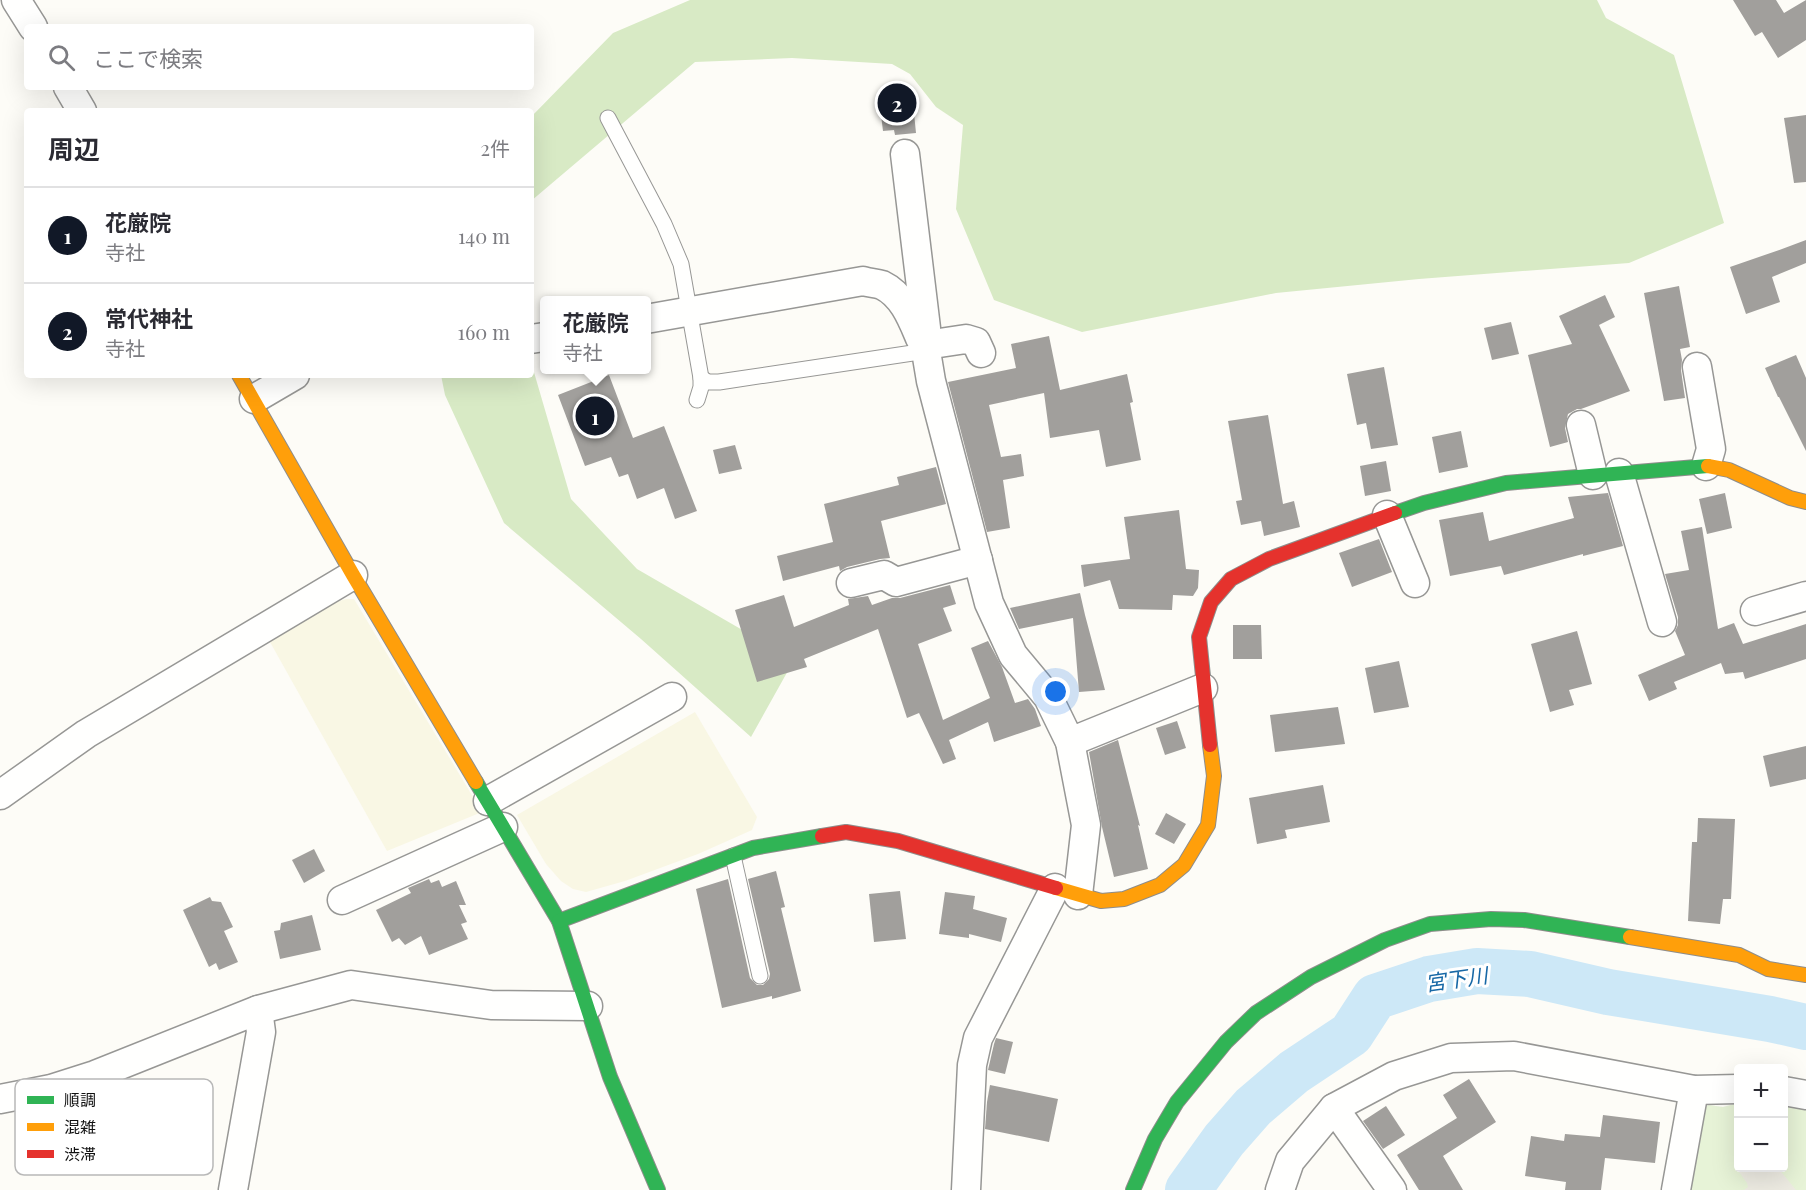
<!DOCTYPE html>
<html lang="ja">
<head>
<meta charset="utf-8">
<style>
	body { margin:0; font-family:"Playfair Display","Noto Sans JP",serif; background:#f2f2f3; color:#2b2b33 }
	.controls { position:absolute; right:18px; bottom:18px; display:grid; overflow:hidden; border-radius:6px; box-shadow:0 6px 24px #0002 }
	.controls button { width:54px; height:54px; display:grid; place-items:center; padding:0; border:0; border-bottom:2px solid #e1e1e2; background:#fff; color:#2b2b33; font:30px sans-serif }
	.you { position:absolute; left:1056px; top:692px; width:21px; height:21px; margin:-15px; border:4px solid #fff; border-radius:50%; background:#1a73e8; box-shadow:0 0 0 9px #1a73e833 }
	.badge { display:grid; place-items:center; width:39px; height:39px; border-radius:50%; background:#111827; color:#fff; font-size:20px; font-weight:700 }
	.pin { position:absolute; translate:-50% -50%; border:3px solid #fff; box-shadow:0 2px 6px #0006 }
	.popup { position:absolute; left:540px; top:296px; width:111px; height:78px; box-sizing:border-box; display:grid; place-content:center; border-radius:6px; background:#fff; filter:drop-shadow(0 2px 4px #0005); font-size:20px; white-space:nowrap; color:#7c7c81 }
	.popup b { font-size:22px; color:#2b2b33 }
	.popup::after { content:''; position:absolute; left:50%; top:100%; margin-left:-12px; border:12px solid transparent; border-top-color:#fff }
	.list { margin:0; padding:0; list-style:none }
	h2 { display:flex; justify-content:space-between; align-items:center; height:78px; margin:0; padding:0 24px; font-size:26px }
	h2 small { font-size:20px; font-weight:400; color:#7c7c81 }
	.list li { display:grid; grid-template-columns:39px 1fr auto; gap:18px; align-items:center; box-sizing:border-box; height:96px; padding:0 24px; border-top:2px solid #e1e1e2 }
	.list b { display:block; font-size:22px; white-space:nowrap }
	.list p { margin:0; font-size:20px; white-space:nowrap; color:#7c7c81 }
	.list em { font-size:20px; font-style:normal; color:#7c7c81 }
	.icon { flex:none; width:33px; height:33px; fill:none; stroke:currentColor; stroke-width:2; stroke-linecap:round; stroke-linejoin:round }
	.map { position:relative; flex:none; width:1806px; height:1190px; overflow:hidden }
	.search { position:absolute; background:#fff; box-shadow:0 6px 24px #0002; left:24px; top:24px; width:510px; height:66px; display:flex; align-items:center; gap:15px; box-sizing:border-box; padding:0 21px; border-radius:6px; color:#7c7c81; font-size:22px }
	.panel { position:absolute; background:#fff; box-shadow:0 6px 24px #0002; left:24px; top:108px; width:510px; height:270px; border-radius:6px }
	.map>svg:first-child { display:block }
	.farmland { fill:#f9f7e4 }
	.green { fill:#e7f3d7 }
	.forest { fill:#d8eac5 }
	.plaza { fill:#edebe2 }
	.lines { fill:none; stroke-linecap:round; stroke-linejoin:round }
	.river { stroke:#cde8f7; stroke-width:46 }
	.building { fill:#a19f9c }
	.lane-casing { stroke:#979795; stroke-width:17 }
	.street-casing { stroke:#979795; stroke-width:31 }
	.fast-casing { stroke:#8e8d8b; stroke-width:16 }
	.slow-casing { stroke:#8e8d8b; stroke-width:16 }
	.jam-casing { stroke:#8e8d8b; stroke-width:16 }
	.lane { stroke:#fffffe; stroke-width:15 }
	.street { stroke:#fffffe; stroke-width:28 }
	.fast { stroke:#30b455; stroke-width:14 }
	.slow { stroke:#ff9f0a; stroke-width:14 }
	.jam { stroke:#e5322d; stroke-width:14 }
	.labels { text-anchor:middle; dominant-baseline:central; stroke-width:6; stroke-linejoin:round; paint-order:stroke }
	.water-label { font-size:21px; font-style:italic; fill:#1768a6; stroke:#fff }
	.key { fill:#fff; stroke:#b8b8b8; stroke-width:1.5 }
	.key-label { font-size:16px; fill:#111 }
</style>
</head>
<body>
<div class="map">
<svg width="1806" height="1190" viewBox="0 0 1806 1190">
	<rect width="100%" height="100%" fill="#fdfcf7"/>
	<g class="farmland">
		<path d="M346,599H354L482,812L387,851L270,642L336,602Z"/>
		<path d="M695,712L757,817L752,830L698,854L625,881L586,892L573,889L561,881L546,864L517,815Z"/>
	</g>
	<path class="green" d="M1738,1103V1168H1784V1105L1806,1109V1190H1687L1703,1107L1709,1105L1723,1107Z"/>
	<g class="forest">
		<path d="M690,0H1597L1606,18L1674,55L1724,223L1629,263L1419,279L1276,293L1082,332L994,300L956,209L963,125L936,107L910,74L892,64L792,58L695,62L531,201V117L613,33Z"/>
		<path d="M531,362L571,499L637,569L794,660L751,737L641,639L504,523L445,395L441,375H531Z"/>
	</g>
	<path class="plaza" d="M1740,1168H1778L1796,1190H1744L1748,1187L1747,1183L1737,1169Z"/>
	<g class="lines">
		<path class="river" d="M1188,1190L1224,1140L1253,1107L1294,1072L1351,1034L1375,997L1429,979L1477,971L1530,974L1608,992L1770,1019L1806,1027"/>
	</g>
	<g class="building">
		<path d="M1733,0H1776L1784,13L1806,0V40L1778,58L1762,32L1755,36Z"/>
		<path d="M913,103L916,133L895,135L894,130L883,131L880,107Z"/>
		<path d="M1806,115V182L1794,183L1784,118Z"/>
		<path d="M1806,240V263L1772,277L1780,302L1746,314L1730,267L1782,249Z"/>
		<path d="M1679,286L1690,347L1680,349L1682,360L1681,370L1685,398L1664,401L1644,293Z"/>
		<path d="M1605,295L1615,317L1599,325L1630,391L1581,409H1577L1568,414L1565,428L1568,442L1550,447L1528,355L1572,344L1559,316Z"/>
		<path d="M1511,322L1519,354L1492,360L1484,328Z"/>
		<path d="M1049,336L1060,390L1127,374L1133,402L1130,403L1141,460L1106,467L1099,430L1050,438L1044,393L989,405L1001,457L1021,454L1024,476L1003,480L1010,528L987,532L948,382L1016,368L1011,344Z"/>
		<path d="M1796,355L1806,378V451L1779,397H1778L1765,368Z"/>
		<path d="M1384,367L1398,445L1371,449L1366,423L1357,425L1347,374Z"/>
		<path d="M609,375L633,438L664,426L697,511L675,519L664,488L637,499L628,474L619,477L611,457L585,466L558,395Z"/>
		<path d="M1268,415L1283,504L1294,501L1300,527L1264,536L1261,521L1241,525L1236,501L1242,500L1228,421Z"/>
		<path d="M1461,431L1468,467L1439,473L1432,437Z"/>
		<path d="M735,445L742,469L719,474L713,450Z"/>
		<path d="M1386,461L1391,491L1365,496L1360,466Z"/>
		<path d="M936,467L946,504L881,521L890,558L880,559L847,567L840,571L839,566L783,581L777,556L833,542L824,504L899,485L897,477Z"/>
		<path d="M1608,493L1623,546L1583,556V554L1504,575L1501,566L1450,576L1439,520L1483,512L1489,541L1574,518L1568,497Z"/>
		<path d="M1725,493L1732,528L1707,534L1699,499Z"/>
		<path d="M1179,510L1186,569L1199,570L1198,588L1193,596L1173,595L1172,610L1119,609L1110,580L1084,587L1081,565L1130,559L1124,517Z"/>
		<path d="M1702,527L1718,629L1734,623L1743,644L1806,624V659L1745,679L1743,672L1725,674L1721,663L1674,682L1677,689L1649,701L1638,675L1685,655L1675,631L1678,625V617L1665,574L1689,570L1681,531Z"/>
		<path d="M1379,539L1392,572L1352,587L1339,553Z"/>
		<path d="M950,585L956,604L943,608L952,631L918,644L943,720L990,698L971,648L988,641L1002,667L1015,703L1028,699L1035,709L1041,726L994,742L988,722L949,740L956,759L943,764L919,713L907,718L878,629L804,659L807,667L757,682L735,610L784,595L794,627L849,605L848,599L868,596L872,605L892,598H900Z"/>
		<path d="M1080,593L1085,615L1105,690L1079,692L1073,618L1019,629L1010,608Z"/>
		<path d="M1233,625H1261L1262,659H1233Z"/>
		<path d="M1577,631L1592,684L1569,690L1574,705L1550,712L1531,644Z"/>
		<path d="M1399,661L1409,707L1374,713L1365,668Z"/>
		<path d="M1338,707L1345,744L1275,752L1270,715Z"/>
		<path d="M1177,721L1186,748L1165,755L1156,728Z"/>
		<path d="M1118,740L1140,826L1138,825L1148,869L1114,877L1102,827L1089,752Z"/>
		<path d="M1806,746V779L1770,787L1763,756Z"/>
		<path d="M1323,785L1330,822L1285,830L1287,838L1257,844L1249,798Z"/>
		<path d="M1166,813L1186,824L1174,844L1155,834Z"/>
		<path d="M1698,818L1735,819L1731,899H1723L1720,924L1688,921L1692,842H1697Z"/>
		<path d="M314,849L325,871L304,883L292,860Z"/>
		<path d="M776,871L785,907L781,908L801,991L772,999V996L722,1008L696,889L728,879L750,978L757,985H763L769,979L770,974L748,879Z"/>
		<path d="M429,879L431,883L439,880L442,887L456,881L466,905H459L467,922L461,924L468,939L429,955L421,936L405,945L399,938L392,942L376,910L411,893L408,888Z"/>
		<path d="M900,891L906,939L874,942L869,894Z"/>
		<path d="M945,892L975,896L973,909L1007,918L1001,942L969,934V938L939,934Z"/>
		<path d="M210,897L212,901L221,902L233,927L224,931L238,962L219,970L216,963L209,967L183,910Z"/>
		<path d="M312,915L321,950L280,959L274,931L280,930L281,923Z"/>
		<path d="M996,1038L1013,1042L1005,1074L988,1070L994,1044Z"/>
		<path d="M1469,1079L1496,1122L1443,1156L1463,1190H1419L1397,1155L1457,1118L1443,1095Z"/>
		<path d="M990,1085L1058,1099L1049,1142L985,1129L987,1102Z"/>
		<path d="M1386,1106L1405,1135L1383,1149L1363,1121Z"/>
		<path d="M1603,1115L1660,1122L1655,1163L1605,1158L1601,1190H1565L1566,1182L1525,1176L1531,1136L1564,1141L1565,1134L1600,1137Z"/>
	</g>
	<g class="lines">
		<g class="lane-casing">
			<g id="lane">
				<path d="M608,118L664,224L681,264L701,378V387L697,400"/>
				<path d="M701,378L708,382H719L926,351"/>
				<path d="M733,856L760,976"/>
			</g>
		</g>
		<g class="street-casing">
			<g id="street">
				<path d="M16,0L33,27"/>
				<path d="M68,87L82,111"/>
				<path d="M905,154L926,328V351L931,381L989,603L1013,655L1048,697L1070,742L1086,825L1078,895"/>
				<path d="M646,319L863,281C869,283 876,283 882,285C903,295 912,319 920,338"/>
				<path d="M531,339L544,337"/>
				<path d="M926,345L966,339L976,342L981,353"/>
				<path d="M1697,367L1711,449L1706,466"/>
				<path d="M254,399L295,375"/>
				<path d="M1581,425L1593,475"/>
				<path d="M1619,473L1662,622"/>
				<path d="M1387,515L1415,583"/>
				<path d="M851,583L884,575L896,582L978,560"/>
				<path d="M1755,611L1806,596"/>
				<path d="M1070,742L1203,688"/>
				<path d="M0,795L86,734L353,575"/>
				<path d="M488,801L672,697"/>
				<path d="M342,900L503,827"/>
				<path d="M1784,1091L1806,1095"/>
				<path d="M0,1099L51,1089L95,1075L258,1010L351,985L491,1005L588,1006"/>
				<path d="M1334,1108L1392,1190"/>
				<path d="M233,1190L261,1032L258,1010"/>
				<path d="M966,1190L972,1065L978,1038L1055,888"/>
				<path d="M1280,1190L1290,1161L1334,1108L1394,1076L1451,1058L1514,1056L1694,1090L1738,1089"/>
				<path d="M1676,1190L1694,1090"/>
			</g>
		</g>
		<g class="fast-casing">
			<g id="fast">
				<path d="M1395,513L1424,503L1506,483L1708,466"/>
				<path d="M476,782L559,921L610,1077L658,1190"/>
				<path d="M559,921L753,848L822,836"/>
				<path d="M1133,1190L1155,1139L1177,1102L1226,1042L1256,1013L1311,977L1385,940L1430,924L1491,919L1524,920L1630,937"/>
			</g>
		</g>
		<g class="slow-casing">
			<g id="slow">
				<path d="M239,375L353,575L476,782"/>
				<path d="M1708,466L1729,470L1790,498L1806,502"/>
				<path d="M1056,888L1101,901L1124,899L1160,885L1184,865L1208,825L1214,776L1210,745"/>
				<path d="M1630,937L1739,955L1768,969L1806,975"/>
			</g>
		</g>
		<g class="jam-casing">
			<g id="jam">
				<path d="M1210,745L1199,637L1211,602L1231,579L1269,559L1395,513"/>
				<path d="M822,836L846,832L898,841L1056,888"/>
			</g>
		</g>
		<use href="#lane" class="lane"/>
		<use href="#street" class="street"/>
		<use href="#fast" class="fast"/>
		<use href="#slow" class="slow"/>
		<use href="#jam" class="jam"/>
	</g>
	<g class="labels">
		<g class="water-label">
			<text transform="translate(1456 978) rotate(-8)">宮下川</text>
		</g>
	</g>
	<rect x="15" y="1079" width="198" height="96" rx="9" class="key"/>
	<rect x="27" y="1096" width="27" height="8" fill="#30b455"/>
	<rect x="27" y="1123" width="27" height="8" fill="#ff9f0a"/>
	<rect x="27" y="1150" width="27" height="8" fill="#e5322d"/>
	<g class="key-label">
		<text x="64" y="1106">順調</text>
		<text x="64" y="1133">混雑</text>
		<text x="64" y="1160">渋滞</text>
	</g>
</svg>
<div class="controls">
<button>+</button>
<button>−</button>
</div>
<div class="you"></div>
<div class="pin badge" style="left:595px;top:416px">1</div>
<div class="popup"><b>花厳院</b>寺社</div>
<div class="pin badge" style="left:897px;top:103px">2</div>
<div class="search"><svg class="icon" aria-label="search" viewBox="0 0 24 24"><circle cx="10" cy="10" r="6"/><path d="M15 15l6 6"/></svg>ここで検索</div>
<section class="panel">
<h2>周辺<small>2件</small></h2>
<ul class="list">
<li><span class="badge">1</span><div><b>花厳院</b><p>寺社</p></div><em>140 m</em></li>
<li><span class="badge">2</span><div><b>常代神社</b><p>寺社</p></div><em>160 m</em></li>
</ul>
</section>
</div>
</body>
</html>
